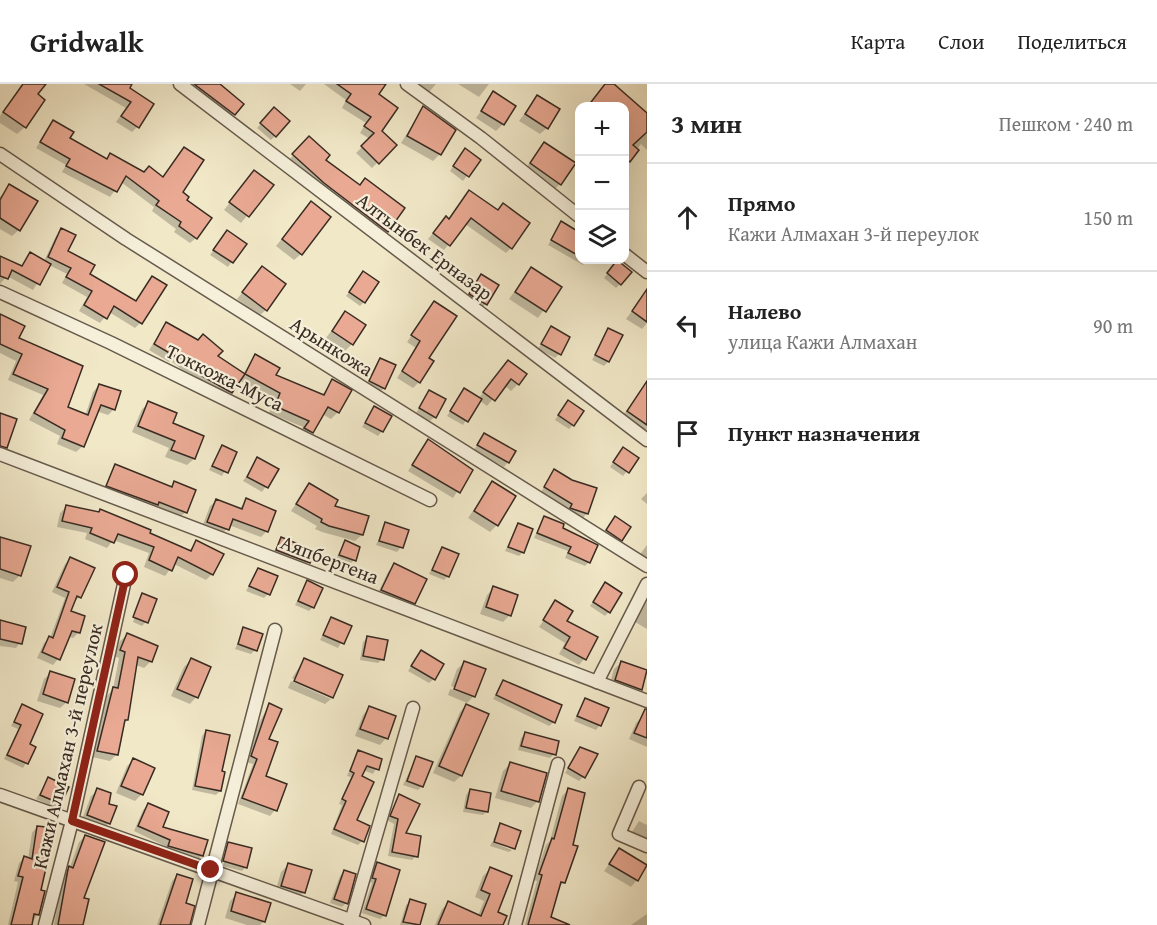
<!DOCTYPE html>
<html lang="ru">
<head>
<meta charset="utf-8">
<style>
	body { margin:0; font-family:"Gentium Book Plus",serif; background:#f2f2f2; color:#222 }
	.controls { position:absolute; right:18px; top:18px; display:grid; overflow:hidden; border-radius:12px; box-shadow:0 6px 24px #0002 }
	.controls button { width:54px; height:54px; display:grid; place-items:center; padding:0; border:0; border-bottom:2px solid #e0e0e0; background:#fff; color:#222; font:30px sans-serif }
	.stop { position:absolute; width:18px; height:18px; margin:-14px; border:4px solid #8f2418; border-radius:50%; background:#fff }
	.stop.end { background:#8f2418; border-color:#fff; box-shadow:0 2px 6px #0008 }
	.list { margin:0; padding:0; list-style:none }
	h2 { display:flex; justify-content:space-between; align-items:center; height:78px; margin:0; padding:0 24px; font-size:26px }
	h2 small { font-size:20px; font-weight:400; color:#767676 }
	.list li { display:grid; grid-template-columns:39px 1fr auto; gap:18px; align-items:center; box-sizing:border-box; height:108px; padding:0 24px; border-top:2px solid #e0e0e0 }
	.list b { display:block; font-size:22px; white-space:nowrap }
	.list p { margin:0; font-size:20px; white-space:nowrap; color:#767676 }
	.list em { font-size:20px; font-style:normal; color:#767676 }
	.icon { flex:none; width:33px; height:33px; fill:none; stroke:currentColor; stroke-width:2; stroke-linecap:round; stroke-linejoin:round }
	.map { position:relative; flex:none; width:647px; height:841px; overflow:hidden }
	header { display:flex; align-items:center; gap:36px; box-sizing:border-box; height:84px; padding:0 30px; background:#fff; border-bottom:2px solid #e0e0e0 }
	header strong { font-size:28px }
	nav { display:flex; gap:33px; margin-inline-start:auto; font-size:21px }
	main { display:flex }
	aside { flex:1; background:#fff }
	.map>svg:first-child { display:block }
	.shadow { fill:#0003 }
	.building { fill:#e9a993; stroke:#382b22; stroke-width:1.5 }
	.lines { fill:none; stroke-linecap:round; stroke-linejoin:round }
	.street-casing { stroke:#665a4c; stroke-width:15 }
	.street { stroke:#f6f0db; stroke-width:12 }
	.route { stroke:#8f2418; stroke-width:8 }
	.labels { text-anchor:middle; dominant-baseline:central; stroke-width:4.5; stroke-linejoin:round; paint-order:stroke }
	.street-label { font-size:20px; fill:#382b22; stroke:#f6f0db }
</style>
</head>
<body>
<header>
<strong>Gridwalk</strong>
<nav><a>Карта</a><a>Слои</a><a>Поделиться</a></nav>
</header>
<main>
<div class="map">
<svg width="647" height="841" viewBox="0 0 647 841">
	<rect width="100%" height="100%" fill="#f1e8c8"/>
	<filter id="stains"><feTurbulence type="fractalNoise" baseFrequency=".00333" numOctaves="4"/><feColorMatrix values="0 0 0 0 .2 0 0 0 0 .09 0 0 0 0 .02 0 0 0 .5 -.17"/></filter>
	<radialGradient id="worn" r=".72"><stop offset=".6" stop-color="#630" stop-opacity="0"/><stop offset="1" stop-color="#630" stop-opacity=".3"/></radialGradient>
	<g class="shadow">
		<path d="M22,0H45L35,11L25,43L17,50L0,39V32Z"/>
		<path d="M84,0H131L128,5L137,43L132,48L116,38L126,24Z"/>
		<path d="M196,0H216L242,21L229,34L192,6Z"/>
		<path d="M290,0H306L300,7Z"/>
		<path d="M324,0H384L377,10L380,47L395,61L372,84L356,69L370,55L360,49L366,39L342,24L346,16Z"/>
		<path d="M408,0H436L424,14Z"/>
		<path d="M458,0H489L479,13Z"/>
		<path d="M606,0H611L634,17L647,31V66L641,60L624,81V22H588Z"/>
		<path d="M494,9L503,40L496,47L476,34Z"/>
		<path d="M537,13L547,44L540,50L519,37Z"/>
		<path d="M423,24L440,70L433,77L401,59Z"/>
		<path d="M270,30L275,52L271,56L257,44Z"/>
		<path d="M53,38L68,55L105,76L110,71L143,90L162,94L184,65L181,108L196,154L190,159L174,148L176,145L152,127L154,123L121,98L110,113L62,88L66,81L36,64Z"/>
		<path d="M309,54L324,76L359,103L403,124L382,152L289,76Z"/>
		<path d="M545,60L560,100L554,106L524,86Z"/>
		<path d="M461,70L479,76L463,97L450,87Z"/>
		<path d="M248,95L272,102L241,139L224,126Z"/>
		<path d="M10,102L19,146L12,152L0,145V113Z"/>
		<path d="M469,108L497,127L503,121L511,164L506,169L465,140L444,166L428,155L446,134L448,136Z"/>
		<path d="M580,114V126L574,122Z"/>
		<path d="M305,126L301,170L294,176L276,162Z"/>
		<path d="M562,139L580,151V176H588L583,181L548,161Z"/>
		<path d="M62,146L66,168L88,191L135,218L153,194L140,239L135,244L109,228L100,239L79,227L87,213L62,199L67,190L49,181L33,206L7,192L0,200V173L20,183L30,170L44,177L56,152Z"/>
		<path d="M223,153L244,160L228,183L210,171Z"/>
		<path d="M613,182L620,200L616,204L604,194Z"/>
		<path d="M262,184L266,226L259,232L237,215Z"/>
		<path d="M531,185L560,203L538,234L509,215Z"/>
		<path d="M363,189L364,218L360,222L346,212Z"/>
		<path d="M481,191L497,201L482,225L466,215Z"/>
		<path d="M647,207V239L642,245L626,235Z"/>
		<path d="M434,219L427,274L419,298L413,304L397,294L416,264L407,258Z"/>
		<path d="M345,229L352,260L345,267L326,254Z"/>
		<path d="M0,235L66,324L85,332L93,308L99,301L114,325L108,331L96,327L83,362L76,368L57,360L60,352L29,336L43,311L8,296L16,277L0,269Z"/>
		<path d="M166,240L243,290L256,272L274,292L322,311L333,297L338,328L331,335L322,330L305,355L299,351L303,343L269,329L274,316L239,296L225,314L196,297L170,276L169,278L149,266Z"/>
		<path d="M551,244L559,270L555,274L538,265Z"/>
		<path d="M609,246L608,278L604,282L592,276Z"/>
		<path d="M381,276L384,304L380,308L366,302Z"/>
		<path d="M502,284L518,300L511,307L504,301L487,322L479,316L463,341L447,332L464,306L479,314Z"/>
		<path d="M645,302L647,345L643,349L621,334Z"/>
		<path d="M429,308L435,333L430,337L416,329Z"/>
		<path d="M149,319L171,340L202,353L194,375L187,381L165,373L169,364L132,348L142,325Z"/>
		<path d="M564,322L573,341L569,345L555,336Z"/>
		<path d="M374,324L382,347L378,352L362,343Z"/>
		<path d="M484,351L508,378L504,383L474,366Z"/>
		<path d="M428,357L471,386L453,414L408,387Z"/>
		<path d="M222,363L235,369L222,392L209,386Z"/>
		<path d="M619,369L637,375L623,392L610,383Z"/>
		<path d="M258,375L277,386L262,408L243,397Z"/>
		<path d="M116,381L170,403L174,399L186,428L181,432L155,422L152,425L103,406Z"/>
		<path d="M554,387L587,429L583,434L567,428L568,424L541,408Z"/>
		<path d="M492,399L497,441L490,448L468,434Z"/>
		<path d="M309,401L333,423L367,433L362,451L355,457L322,448L315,445L317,442L291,427Z"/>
		<path d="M647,409V420L641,415Z"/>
		<path d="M246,416L274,428L266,448L261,453L229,441L222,451L202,443L210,422L216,417L239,426Z"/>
		<path d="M66,423L98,429L188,468L197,457L212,490L206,496L174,480L165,492L144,483L149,469L113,456L107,464L85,455L87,449L57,443L60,429Z"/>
		<path d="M544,433L561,444L589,478L585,482L565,474L568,467L534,454Z"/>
		<path d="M611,439L621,456L617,460L603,451Z"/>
		<path d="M386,440L401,463L397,468L376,461Z"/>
		<path d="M518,441L523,468L519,472L505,467Z"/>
		<path d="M0,454L20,491L13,498L0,494Z"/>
		<path d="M282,455L313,468L304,483L272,470Z"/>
		<path d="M345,458L354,476L350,480L336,475Z"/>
		<path d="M647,461V479L638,473Z"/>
		<path d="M442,465L448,492L444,496L429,490Z"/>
		<path d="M71,475L80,513L73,518L69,528L78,549L73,554L68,552L58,575L53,581L37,574L44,559L50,554L65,514L52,508L65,480Z"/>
		<path d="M394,481L414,519L407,526L376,513L388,488Z"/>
		<path d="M258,485L268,510L264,514L246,507Z"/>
		<path d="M308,498L313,523L309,527L295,521Z"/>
		<path d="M605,500L609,528L605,532L590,522Z"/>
		<path d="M494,504L510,531L503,538L480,530L487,511Z"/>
		<path d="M143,511L146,538L142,542L133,538Z"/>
		<path d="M647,516V545L635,538Z"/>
		<path d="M556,518L584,575L579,581L559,570L565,559L539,543Z"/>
		<path d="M332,534L350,542L338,564L320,556Z"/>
		<path d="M0,538L20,559L16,564L0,562Z"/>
		<path d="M244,545L255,566L251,570L235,565Z"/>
		<path d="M127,551L156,563L150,578L144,584L136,581L127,636L123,640L117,670L110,677L92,673L107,612L113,605L119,574L114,572L120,557Z"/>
		<path d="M367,554L383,575L378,579L360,576L363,558Z"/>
		<path d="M421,568L434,595L429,599L408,587Z"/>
		<path d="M191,576L196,613L190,620L171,612L184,583Z"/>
		<path d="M304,576L341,592L331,614V612L292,594Z"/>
		<path d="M464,579L474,612L473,613V610L451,602L457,585Z"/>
		<path d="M621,579L641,605L634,612L609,603L614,585Z"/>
		<path d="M51,589L67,618L60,624L37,617L44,595Z"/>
		<path d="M291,597L331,615L325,620L288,604Z"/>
		<path d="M504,598L554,638L549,642L493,615Z"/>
		<path d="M450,605L473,613L467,619L448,611Z"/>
		<path d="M585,616L600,641L596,646L574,637Z"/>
		<path d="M269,621L264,693L275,726L270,732L238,720L253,680L246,678L256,644Z"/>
		<path d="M466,621L487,631L461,692L454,698L433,689L460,628Z"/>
		<path d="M23,622L28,661L34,664L23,684L4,675L18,645L11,642Z"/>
		<path d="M369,624L386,654L380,661L355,652L363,631Z"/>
		<path d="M642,633L647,635V663L629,655L636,639Z"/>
		<path d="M206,647L220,707L216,711L192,706L202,652Z"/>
		<path d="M525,650L554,670L550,674L518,666L521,654Z"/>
		<path d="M580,664L583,693L579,697L565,689Z"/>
		<path d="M358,668L381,676L373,690L363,686L360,693L355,737L362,757L358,761L331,750L342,721L339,720L351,693L347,692Z"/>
		<path d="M416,674L422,702L418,706L403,701Z"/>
		<path d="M133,676L142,710L135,717L116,709L127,682Z"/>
		<path d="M510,680L538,717L531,724L495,714L503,687Z"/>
		<path d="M48,695L67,704L55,724L36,715Z"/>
		<path d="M98,706L109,739L102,746L81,738L91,712Z"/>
		<path d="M470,706L487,727L483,731L463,728L466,711Z"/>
		<path d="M568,706L564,798L558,804L549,834L552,841H525L537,797L534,796L546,761L550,757L562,712Z"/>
		<path d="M399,712L404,750L416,772L412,776L388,772L394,740L387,736Z"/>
		<path d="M148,721L161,744L202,771L197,777L164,767L165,762L134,747L143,726Z"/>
		<path d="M639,737L647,741V759L630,751Z"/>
		<path d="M500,741L513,763L493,756Z"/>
		<path d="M37,743L38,830L30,841H8L18,798L14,797L19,779L24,774L28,775L32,749Z"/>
		<path d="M85,752L81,841H54L62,793L70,783L79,758Z"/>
		<path d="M492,758L512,766L509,768L490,762Z"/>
		<path d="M229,760L246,783L242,787L223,782L229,763H226Z"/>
		<path d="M619,766L637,796L631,803L604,787Z"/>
		<path d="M377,780L385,831L380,835L362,829L372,799L369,798L373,784Z"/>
		<path d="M288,781L304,808L297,815L275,809L281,788Z"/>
		<path d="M490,785L496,829L502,841H435L442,825L449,819L478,832L484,817L475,813L483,792Z"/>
		<path d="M344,788L346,819L342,823L330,819L340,792Z"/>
		<path d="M178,791L189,841H157L172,797Z"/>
		<path d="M237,810L264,837L260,841H247L225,834L230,817Z"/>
		<path d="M411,817L425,821L418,841H400L406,821Z"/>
		<path d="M647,830V841H631Z"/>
	</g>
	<g class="building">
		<path d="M23,0H46L38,10L45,16L26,44L3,28Z"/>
		<path d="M99,0H132L130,4L154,20L139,44L121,32L131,18Z"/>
		<path d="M194,0H220L244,20L235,31Z"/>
		<path d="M337,0H386L379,10L398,24L382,47L397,61L379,80L361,62L374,49L364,42L371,33L346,17L351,10Z"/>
		<path d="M605,0H614L647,29V48L633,61L639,66L630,78L624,73V22H588Z"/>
		<path d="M493,7L516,22L504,41L481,27Z"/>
		<path d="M537,11L560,25L548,45L525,30Z"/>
		<path d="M423,22L456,46L441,71L407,52Z"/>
		<path d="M274,23L290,37L276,53L260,39Z"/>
		<path d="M53,36L74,48L70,54L107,75L110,69L144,88L149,82L163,93L184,63L204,76L183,108L189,113L187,116L212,134L197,155L179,142L181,138L156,121L159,117L126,92L117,108L66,82L70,75L40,58Z"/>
		<path d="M309,52L330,71L326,76L360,101L365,94L405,124L388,148L324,99L292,70Z"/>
		<path d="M544,58L576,79L561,101L530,79Z"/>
		<path d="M465,64L481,76L469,93L453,82Z"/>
		<path d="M254,86L274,101L249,133L229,118Z"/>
		<path d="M9,100L38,117L20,147L0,134V116Z"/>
		<path d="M469,106L498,126L503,119L530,139L512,165L471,134L450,162L433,149L446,132L449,135Z"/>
		<path d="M311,117L331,133L302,171L282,155Z"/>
		<path d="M561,137L579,148V172L551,156Z"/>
		<path d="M61,144L76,151L68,167L95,181L90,190L136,217L152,192L167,201L142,240L114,222L107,235L84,221L92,207L66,193L71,184L48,173Z"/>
		<path d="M227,146L247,160L233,179L213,166Z"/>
		<path d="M30,168L51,180L40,201L12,186L8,195L0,192V172L22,182Z"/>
		<path d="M617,176L632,188L621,201L607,189Z"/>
		<path d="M262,182L286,200L267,227L242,208Z"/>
		<path d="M531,183L562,203L546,228L515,208Z"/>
		<path d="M363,187L379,198L365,219L349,208Z"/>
		<path d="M481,190L499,201L487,221L469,210Z"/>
		<path d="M647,205V238L632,227Z"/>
		<path d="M434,217L457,232L429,274L434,277L420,299L402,287L420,257L411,251Z"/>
		<path d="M345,227L366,241L353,261L332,247Z"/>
		<path d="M0,230L25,242L19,254L83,282L68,323L88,331L99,300L121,307L115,326L101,321L84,363L62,354L65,346L34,329L48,305L13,290L22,270L0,260Z"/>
		<path d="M166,238L198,256L203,250L223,267L218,272L245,290L232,309L202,292L177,271L176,273L154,260Z"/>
		<path d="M551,242L570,253L561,271L541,260Z"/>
		<path d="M608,244L623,251L609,278L595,271Z"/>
		<path d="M255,270L280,284L276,291L324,311L332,295L352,306L339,329L328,323L313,349L304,344L309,337L275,322L280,309L245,290Z"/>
		<path d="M380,274L396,281L385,305L369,297Z"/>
		<path d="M508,276L527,290L519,301L511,295L495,317L483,308Z"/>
		<path d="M647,297V341L627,327Z"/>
		<path d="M464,304L482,315L468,338L450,327Z"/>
		<path d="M429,306L446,315L436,334L419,324Z"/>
		<path d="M568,316L584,327L574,342L558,331Z"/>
		<path d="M148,317L177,329L173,339L204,352L195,375L171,366L175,357L138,342Z"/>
		<path d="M374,322L392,332L383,348L365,339Z"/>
		<path d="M0,329L17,335L7,364L0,362Z"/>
		<path d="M484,349L516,367L509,379L477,361Z"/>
		<path d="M428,355L473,386L460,409L412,381Z"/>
		<path d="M222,361L237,368L228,389L212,382Z"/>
		<path d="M623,363L639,374L629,389L613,378Z"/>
		<path d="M257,373L279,385L268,404L247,393Z"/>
		<path d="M115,380L172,403L174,397L196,406L187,429L159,418L158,421L106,402Z"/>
		<path d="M554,385L572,396L597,404L588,430L570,424L572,420L544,403Z"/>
		<path d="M492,397L516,412L498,442L474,427Z"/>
		<path d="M309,399L338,416L335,422L369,432L363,451L329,442L321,438L322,435L296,420Z"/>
		<path d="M246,414L276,427L268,448L233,435L229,446L207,438L216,415L242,425Z"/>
		<path d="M66,421L99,428L100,425L151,446L150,449L191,467L196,456L224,470L213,491L178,473L172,487L149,476L154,463L118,450L114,459L90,449L92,444L62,437Z"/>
		<path d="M544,432L564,440L563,444L598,461L590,479L568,469L571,463L537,449Z"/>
		<path d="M615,432L631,443L622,457L606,446Z"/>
		<path d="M385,438L409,446L403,464L379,457Z"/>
		<path d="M518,439L533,445L524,469L508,463Z"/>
		<path d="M0,453L31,462L21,492L0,485Z"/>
		<path d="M281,453L315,467L310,479L276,466Z"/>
		<path d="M345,456L360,463L356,477L339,471Z"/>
		<path d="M442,463L459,470L449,493L432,486Z"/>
		<path d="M70,473L95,484L81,514L77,512L71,527L85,532L80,549L72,547L60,576L42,568L49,552L53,554L69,508L57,503Z"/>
		<path d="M394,479L427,495L415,520L381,506Z"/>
		<path d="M258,484L278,492L270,511L249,502Z"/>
		<path d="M307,496L323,504L314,524L298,517Z"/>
		<path d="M605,498L622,509L610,529L593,518Z"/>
		<path d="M493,502L518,511L511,532L486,523Z"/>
		<path d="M142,509L157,515L148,539L133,533Z"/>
		<path d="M555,516L573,527L567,537L598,553L586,576L564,564L570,553L543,536Z"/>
		<path d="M331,533L352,542L344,560L323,551Z"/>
		<path d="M0,536L26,543L22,560L0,555Z"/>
		<path d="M243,543L263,550L257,567L238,560Z"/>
		<path d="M127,549L158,562L152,578L138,573L128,636H125L118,671L97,667L113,603L118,604L125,568L120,566Z"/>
		<path d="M367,552L388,556L384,576L363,572Z"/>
		<path d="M421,566L444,580L435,596L411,582Z"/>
		<path d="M191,574L211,583L198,614L177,605Z"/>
		<path d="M304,574L343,591L333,614L294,597Z"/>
		<path d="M464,577L486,585L475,613L454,605Z"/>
		<path d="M621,577L647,586L642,606L615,596Z"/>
		<path d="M50,587L75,595L68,619L43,610Z"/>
		<path d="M503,596L562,621L555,639L496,611Z"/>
		<path d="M585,614L609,624L601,642L577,632Z"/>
		<path d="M269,619L282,625L269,655L278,658L266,692L287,700L277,727L242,714L257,675L251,672Z"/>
		<path d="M22,620L43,630L30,660L36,663L28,680L7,671L21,641L14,638Z"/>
		<path d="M466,620L489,630L462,692L439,682Z"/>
		<path d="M369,622L396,632L388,655L360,645Z"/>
		<path d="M645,625H647V654L634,649Z"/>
		<path d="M206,646L230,651L222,687L225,688L221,707L195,702Z"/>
		<path d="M525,648L559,657L556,671L521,662Z"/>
		<path d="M580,663L598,670L585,694L568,684Z"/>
		<path d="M358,666L382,675L379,686L367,682L362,692L374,698L357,736L370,742L364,758L334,745L346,717L342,715L354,689L350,687Z"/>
		<path d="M416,672L433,678L423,703L407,697Z"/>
		<path d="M133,674L155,684L143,711L121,702Z"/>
		<path d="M510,678L547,689L539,718L501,707Z"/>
		<path d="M48,693L69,703L61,720L40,711Z"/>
		<path d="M97,704L111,709L109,720L117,722L110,740L87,731Z"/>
		<path d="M568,704L585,709L573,761L578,762L565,799L561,798L551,833L570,841H528L542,791L539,790L552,754L554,755Z"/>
		<path d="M470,705L491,709L488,728L466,724Z"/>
		<path d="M399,710L420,720L406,749L421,752L418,773L392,768L398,735L390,732Z"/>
		<path d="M148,719L169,728L163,743L208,756L203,772L168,762L170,756L138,742Z"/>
		<path d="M500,739L521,747L515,765L494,758Z"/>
		<path d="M37,742L55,744L41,806L45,807L39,831L34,830L32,841H11L23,793L18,792L24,772L32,775Z"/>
		<path d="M85,751L105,758L84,814L89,815L83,841H58L68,785L69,782L73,784Z"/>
		<path d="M228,758L252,764L247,784L223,777Z"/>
		<path d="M619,764L647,781L638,797L609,780Z"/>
		<path d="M377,778L400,786L386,832L366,825L376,795L372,794Z"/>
		<path d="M288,779L312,786L305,809L281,802Z"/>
		<path d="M490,783L512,792L498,828L507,832L503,841H438L448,817L481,832L490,810L481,806Z"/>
		<path d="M344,786L356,790L348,820L334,815Z"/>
		<path d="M177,790L193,795L186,819L195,822L190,841H160Z"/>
		<path d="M236,808L271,819L265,838L231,827Z"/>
		<path d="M410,815L426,820L420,841L403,838Z"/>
	</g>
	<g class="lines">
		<g class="street-casing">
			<g id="street">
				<path d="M180,0L647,356"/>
				<path d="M407,0L481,54L580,133"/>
				<path d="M0,70L126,155L647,482"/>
				<path d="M624,170L647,188"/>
				<path d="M0,208L111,259L430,416"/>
				<path d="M0,370L647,617"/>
				<path d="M597,598L647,500"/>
				<path d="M639,703L619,750L647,762"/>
				<path d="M0,711L364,841"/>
				<path d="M45,841L72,737L126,491"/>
				<path d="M198,841L275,546"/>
				<path d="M350,841L413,624"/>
				<path d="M515,841L558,680"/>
			</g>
		</g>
		<use href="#street" class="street"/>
	</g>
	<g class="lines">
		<path class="route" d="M126,491L72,737L211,786"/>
	</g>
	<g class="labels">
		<g class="street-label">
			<text transform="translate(425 162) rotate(37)">Алтынбек Ерназар</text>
			<text transform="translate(332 262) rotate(32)">Арынкожа</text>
			<text transform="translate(225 293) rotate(26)">Токкожа-Муса</text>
			<text transform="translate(330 475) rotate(21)">Аяпбергена</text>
			<text transform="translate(67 662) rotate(-77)">Кажи Алмахан 3-й переулок</text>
		</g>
	</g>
	<rect width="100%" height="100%" filter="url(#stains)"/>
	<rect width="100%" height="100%" fill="url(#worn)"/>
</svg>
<div class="controls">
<button>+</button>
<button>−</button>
<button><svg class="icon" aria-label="layers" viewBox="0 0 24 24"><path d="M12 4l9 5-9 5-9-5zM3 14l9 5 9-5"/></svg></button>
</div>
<div class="stop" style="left:126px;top:491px"></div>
<div class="stop end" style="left:211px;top:786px"></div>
</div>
<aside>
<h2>3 мин<small>Пешком · 240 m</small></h2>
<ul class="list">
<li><svg class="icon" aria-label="ahead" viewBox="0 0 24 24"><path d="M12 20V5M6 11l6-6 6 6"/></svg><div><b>Прямо</b><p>Кажи Алмахан 3-й переулок</p></div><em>150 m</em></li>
<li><svg class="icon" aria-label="left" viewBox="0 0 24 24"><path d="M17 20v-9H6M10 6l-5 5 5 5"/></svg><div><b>Налево</b><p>улица Кажи Алмахан</p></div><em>90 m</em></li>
<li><svg class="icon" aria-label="arrive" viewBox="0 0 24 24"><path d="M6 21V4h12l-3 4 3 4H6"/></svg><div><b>Пункт назначения</b></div></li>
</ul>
</aside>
</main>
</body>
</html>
